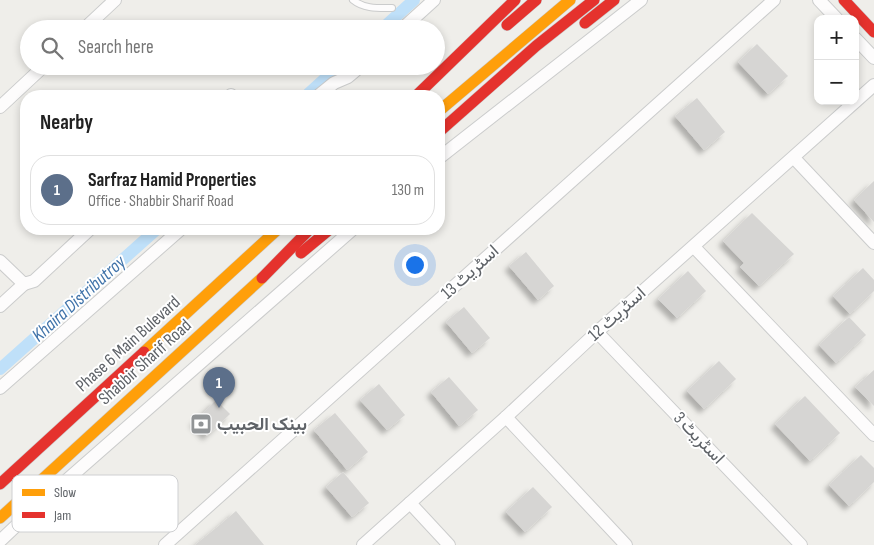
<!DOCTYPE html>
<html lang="en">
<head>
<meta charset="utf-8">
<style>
	body { margin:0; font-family:"Sofia Sans Condensed",Vazirmatn,sans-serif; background:#f2f2f2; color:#222 }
	.controls { position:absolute; right:15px; top:15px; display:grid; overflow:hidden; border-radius:10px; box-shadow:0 2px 8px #0003 }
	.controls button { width:45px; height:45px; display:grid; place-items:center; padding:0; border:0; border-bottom:1px solid #e0e0e0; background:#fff; color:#222; font:25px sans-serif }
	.you { position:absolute; left:414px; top:264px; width:18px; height:18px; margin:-12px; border:4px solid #fff; border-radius:50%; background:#1a73e8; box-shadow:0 0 0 8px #1a73e833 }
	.badge { display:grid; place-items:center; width:32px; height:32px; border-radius:50%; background:#db2777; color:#fff; font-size:16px; font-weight:700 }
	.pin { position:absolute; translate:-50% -41px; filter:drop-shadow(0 1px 2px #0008) }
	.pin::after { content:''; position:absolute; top:26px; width:18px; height:15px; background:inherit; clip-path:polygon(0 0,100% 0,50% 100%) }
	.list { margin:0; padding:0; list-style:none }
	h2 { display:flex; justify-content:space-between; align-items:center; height:65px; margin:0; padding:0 20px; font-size:21px }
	h2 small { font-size:16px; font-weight:400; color:#767676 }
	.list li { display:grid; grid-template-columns:32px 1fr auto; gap:15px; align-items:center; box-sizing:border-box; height:70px; margin:0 10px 10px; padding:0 10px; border:1px solid #e0e0e0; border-radius:20px }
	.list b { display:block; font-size:19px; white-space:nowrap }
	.list p { margin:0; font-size:16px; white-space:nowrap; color:#767676 }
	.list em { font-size:16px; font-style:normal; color:#767676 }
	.icon { flex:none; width:28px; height:28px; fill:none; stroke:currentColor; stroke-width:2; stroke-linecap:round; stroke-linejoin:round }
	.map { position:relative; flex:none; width:874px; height:545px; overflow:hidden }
	.search { position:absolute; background:#fff; box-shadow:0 2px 8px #0003; left:20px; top:20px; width:425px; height:55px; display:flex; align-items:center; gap:12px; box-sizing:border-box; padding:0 18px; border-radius:28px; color:#767676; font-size:19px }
	.panel { position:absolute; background:#fff; box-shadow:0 2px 8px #0003; left:20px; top:90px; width:425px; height:145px; border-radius:20px }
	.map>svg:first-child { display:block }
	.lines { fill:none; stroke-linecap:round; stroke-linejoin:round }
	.canal { stroke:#bfe0f9; stroke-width:12 }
	.building { fill:#d6d5d3; filter:url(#shadow) }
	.lane-casing { stroke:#cbcccc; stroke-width:8 }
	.street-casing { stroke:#cbcccc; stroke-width:14 }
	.slow-casing { stroke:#cacacb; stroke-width:12 }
	.jam-casing { stroke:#cacacb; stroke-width:12 }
	.lane { stroke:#fdfcfc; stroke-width:6 }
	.street { stroke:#fdfcfc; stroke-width:12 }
	.slow { stroke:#ff9f0a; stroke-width:11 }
	.jam { stroke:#e5322d; stroke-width:11 }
	.labels { text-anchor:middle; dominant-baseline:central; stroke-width:4; stroke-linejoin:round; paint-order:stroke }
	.street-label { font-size:18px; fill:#5f6368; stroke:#fff }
	.poi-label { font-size:18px; font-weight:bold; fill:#5f6368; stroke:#fff; text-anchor:start }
	.water-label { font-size:19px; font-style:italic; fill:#4174aa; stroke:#fff }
	.key { fill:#fff; stroke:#cfd0d2; stroke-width:1 }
	.key-label { font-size:14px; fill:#5f6368 }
</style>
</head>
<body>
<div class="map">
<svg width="874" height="545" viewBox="0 0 874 545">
	<defs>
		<filter id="shadow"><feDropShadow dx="-4.5" dy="4.5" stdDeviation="2.5" flood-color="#0004"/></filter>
	</defs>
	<rect width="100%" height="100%" fill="#efeeea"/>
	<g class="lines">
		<g class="canal">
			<path d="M382,29L414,0"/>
			<path d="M306,96L339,66"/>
			<path d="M0,369L157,229"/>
		</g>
	</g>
	<g class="building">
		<path d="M757,44L788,76L768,94L738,62Z"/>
		<path d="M697,98L725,132L704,150L675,116Z"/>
		<path d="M874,181V222L854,200Z"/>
		<path d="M752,213L794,254L759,286L740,267L744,263L723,241Z"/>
		<path d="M526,252L554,286L538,300L509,266Z"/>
		<path d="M863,268L874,280V291L850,314L833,296Z"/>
		<path d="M688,271L706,291L677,318L658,299Z"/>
		<path d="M464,307L490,338L472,353L446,322Z"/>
		<path d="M849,317L866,335L836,363L819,345Z"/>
		<path d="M719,361L736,379L704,409L687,391Z"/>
		<path d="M874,370V406L855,387Z"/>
		<path d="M449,377L478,410L459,426L431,392Z"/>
		<path d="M379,384L405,415L387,430L360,400Z"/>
		<path d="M805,396L840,433L810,461L775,424Z"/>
		<path d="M216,400L230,414L207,436L194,422Z"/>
		<path d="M335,413L368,452L347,470L314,430Z"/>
		<path d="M861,455L874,468V482L849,506L829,485Z"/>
		<path d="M343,472L369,503L352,517L326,487Z"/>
		<path d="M533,487L552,507L525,532L506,512Z"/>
		<path d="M236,511L264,545H195L221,524Z"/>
	</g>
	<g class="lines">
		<g class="lane-casing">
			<path id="lane" d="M353,0C364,9 378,8 392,8"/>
		</g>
		<g class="street-casing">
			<g id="street">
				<path d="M819,0L837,19"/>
				<path d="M84,29L115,0"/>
				<path d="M402,29L434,0"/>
				<path d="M855,38L874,58"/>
				<path d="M230,96L231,95"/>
				<path d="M318,96L334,83L348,77L361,66"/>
				<path d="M0,107L44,66"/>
				<path d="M439,158L641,0"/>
				<path d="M794,158L874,243"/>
				<path d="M694,247L874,435"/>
				<path d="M0,261L24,284L34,281L90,229"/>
				<path d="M0,306L24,284"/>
				<path d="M597,332L801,545"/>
				<path d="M0,388L181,229"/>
				<path d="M506,417L626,545"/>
				<path d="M410,503L449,545"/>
				<path d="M0,541L35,508L353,229"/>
				<path d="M165,545L774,0"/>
				<path d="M363,545L506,417L597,332L874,85"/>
			</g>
		</g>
		<g class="slow-casing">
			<g id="slow">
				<path d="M439,111L570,0"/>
				<path d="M144,352L278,229"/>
				<path d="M0,518L262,278"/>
			</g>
		</g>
		<g class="jam-casing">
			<g id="jam">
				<path d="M844,0L874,32"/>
				<path d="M585,23L614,0"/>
				<path d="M507,25L536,0"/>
				<path d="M416,96L515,0"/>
				<path d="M439,132L536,46L594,0"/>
				<path d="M301,253L330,229"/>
				<path d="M262,278L310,229"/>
				<path d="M0,484L144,352"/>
			</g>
		</g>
		<use href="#lane" class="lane"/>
		<use href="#street" class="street"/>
		<use href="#slow" class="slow"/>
		<use href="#jam" class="jam"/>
	</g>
	<defs>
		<g id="bank-square" transform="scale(1.125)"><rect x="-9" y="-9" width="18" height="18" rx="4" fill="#919496" stroke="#fff"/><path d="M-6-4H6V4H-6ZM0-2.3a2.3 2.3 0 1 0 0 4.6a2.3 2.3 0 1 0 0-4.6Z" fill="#fff"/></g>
	</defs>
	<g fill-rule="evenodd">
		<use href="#bank-square" x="201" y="424"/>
	</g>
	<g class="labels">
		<g class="street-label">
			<text transform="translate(470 272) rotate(-42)">اسٹریٹ 13</text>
			<text transform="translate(617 314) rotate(-42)">اسٹریٹ 12</text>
			<text transform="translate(128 344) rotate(-42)">Phase 6 Main Bulevard</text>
			<text transform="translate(145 362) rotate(-42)">Shabbir Sharif Road</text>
			<text transform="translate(699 438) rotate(46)">اسٹریٹ 3</text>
		</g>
		<g class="poi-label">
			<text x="217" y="424">بينک الحبيب</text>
		</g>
		<g class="water-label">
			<text transform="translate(79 299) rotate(-42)">Khaira Distributroy</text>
		</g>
	</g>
	<rect x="12" y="475" width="166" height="57" rx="8" class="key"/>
	<rect x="22" y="489" width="23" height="7" fill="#ff9f0a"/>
	<rect x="22" y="512" width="23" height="6" fill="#e5322d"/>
	<g class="key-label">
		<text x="54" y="497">Slow</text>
		<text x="54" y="520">Jam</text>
	</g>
</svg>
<div class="controls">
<button>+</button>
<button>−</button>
</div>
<div class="you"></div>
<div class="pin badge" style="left:219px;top:408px;background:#5c6f8a">1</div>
<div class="search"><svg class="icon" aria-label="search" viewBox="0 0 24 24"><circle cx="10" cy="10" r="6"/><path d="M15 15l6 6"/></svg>Search here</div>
<section class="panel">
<h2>Nearby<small></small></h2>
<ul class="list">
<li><span class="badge" style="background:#5c6f8a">1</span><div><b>Sarfraz Hamid Properties</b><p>Office · Shabbir Sharif Road</p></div><em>130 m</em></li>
</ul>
</section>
</div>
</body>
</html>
